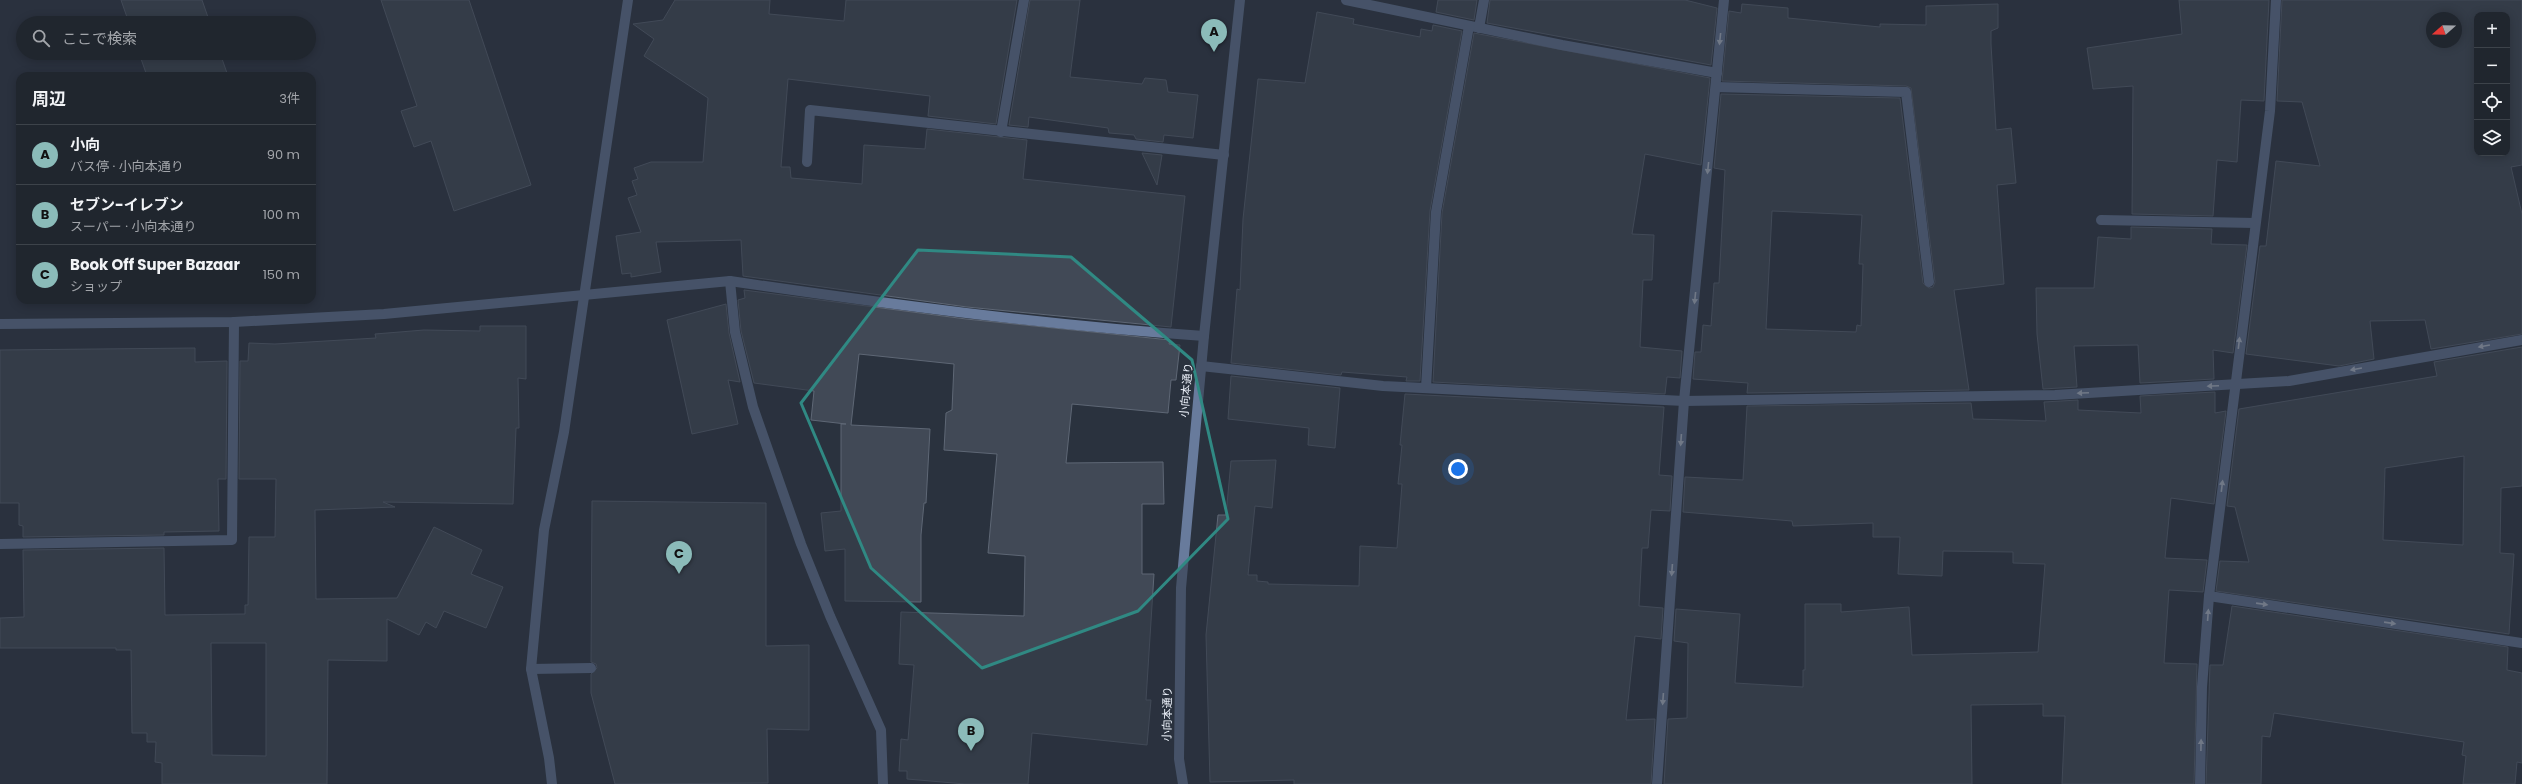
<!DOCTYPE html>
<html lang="ja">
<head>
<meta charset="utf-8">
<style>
	body { margin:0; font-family:Poppins,"Noto Sans JP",sans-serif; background:#282e36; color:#f1f3f6 }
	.controls { position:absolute; right:12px; top:12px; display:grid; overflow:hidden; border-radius:8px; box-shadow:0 2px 10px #0003 }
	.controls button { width:36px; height:36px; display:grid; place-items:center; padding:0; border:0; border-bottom:1px solid #3d434a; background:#20262e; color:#f1f3f6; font:20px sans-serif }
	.compass { position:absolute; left:2426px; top:12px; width:36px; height:36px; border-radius:50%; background:#20262e; box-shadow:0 2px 10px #0003; rotate:250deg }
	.you { position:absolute; left:1458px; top:469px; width:14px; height:14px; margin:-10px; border:3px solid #fff; border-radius:50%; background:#1a73e8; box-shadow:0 0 0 6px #1a73e833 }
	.badge { display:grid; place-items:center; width:26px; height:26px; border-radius:50%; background:#8bbbb9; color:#111; font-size:13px; font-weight:700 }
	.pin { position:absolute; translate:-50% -33px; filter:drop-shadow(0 1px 2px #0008) }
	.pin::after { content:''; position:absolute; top:21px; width:14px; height:12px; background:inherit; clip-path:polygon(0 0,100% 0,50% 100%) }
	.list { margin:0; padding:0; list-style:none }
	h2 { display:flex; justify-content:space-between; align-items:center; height:52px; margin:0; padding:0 16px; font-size:17px }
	h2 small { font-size:13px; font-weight:400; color:#a2a5aa }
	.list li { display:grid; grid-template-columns:26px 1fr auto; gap:12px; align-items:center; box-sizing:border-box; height:60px; padding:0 16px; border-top:1px solid #3d434a }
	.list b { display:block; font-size:15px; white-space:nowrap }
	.list p { margin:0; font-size:13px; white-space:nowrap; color:#a2a5aa }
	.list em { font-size:13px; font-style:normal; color:#a2a5aa }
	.icon { flex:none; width:22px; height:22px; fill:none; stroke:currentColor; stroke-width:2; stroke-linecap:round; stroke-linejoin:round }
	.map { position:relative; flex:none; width:2522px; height:784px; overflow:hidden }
	.search { position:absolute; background:#20262e; box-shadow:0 2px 10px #0003; left:16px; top:16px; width:300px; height:44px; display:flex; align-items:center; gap:10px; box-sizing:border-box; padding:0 14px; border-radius:22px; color:#a2a5aa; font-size:15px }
	.panel { position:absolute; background:#20262e; box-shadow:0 2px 10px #0003; left:16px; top:72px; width:300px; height:232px; border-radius:12px }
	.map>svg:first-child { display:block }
	.building { fill:#414956; stroke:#5e6775; fill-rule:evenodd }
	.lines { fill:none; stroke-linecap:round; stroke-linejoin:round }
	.minor { stroke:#687b9c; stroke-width:10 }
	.oneway { fill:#c5cede }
	.marked { fill:none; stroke:#308983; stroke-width:3; stroke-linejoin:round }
	.labels { text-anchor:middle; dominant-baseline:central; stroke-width:3; stroke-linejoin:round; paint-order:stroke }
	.street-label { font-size:11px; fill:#edf2fb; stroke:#2a323e }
</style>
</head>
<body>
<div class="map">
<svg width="2522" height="784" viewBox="0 0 2522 784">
	<rect width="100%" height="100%" fill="#2a323e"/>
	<g class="building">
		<path d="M121,0H202L210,23H129Z"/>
		<path d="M381,0H469L531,185L454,211L431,141L414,147L401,111L417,106Z"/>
		<path d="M675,0H770L769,14L844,21L846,0H1017L996,124L928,116L930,96L788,79L781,167H790L791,178L862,184L864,145L925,149L927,129L1027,140L1023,179L1185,196L1171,327L967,307L743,276L741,240L656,242L661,272L631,277V273L622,274L616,236L641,232L628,198L637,195L632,181L638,179L634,168L651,162H703L708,98L644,56L654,39L633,24L663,20Z"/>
		<path d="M1030,0H1080L1070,77L1142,84L1145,78L1166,80L1168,92L1198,95L1193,138L1164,135L1163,142L1136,139L1134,135L1109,133L1108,128L1029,117L1028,127L1009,125Z"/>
		<path d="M1438,0H1477L1474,20L1436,12Z"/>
		<path d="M1490,0H1685L1717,8L1711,65L1487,23Z"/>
		<path d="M2179,0H2269L2264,101L2241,100L2237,162L2217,160L2213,216L2132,214L2133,86L2093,89L2087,48L2182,34Z"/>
		<path d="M2282,0H2522V165L2511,167L2522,214V334L2431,349L2425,320L2370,321L2374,359L2339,366L2246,354L2260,246H2266L2276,161L2320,166L2302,102L2277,101ZM2477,15H2507V153H2477ZM2432,18H2456V42H2432Z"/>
		<path d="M1742,4L1788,8V18L1880,27V24L1926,25V6L1998,4V28L1991,31V44L1996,130L2011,128L2016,183L1997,185L2004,284L1954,290L1969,390L1747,393L1748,383L1693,379L1695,352H1701L1703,325L1711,326L1714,283H1719L1725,170L1714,168L1721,94L1900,98L1923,283L1929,288L1933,287L1935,282L1911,88L1906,86L1722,81L1729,11L1741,13ZM1772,211L1862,215L1859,264H1863L1861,326L1857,325L1856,332L1766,329Z"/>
		<path d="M1317,12L1354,19L1353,24L1420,37L1421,29L1432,31L1433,25L1462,31L1430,211L1420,381H1406L1407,377L1342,372L1341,375L1231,363L1237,289L1240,290L1243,219L1258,79L1305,83Z"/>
		<path d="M1474,33L1710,78L1701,165L1645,154L1632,234L1654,235L1652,280H1643L1640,347L1682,351L1680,378L1667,377L1665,394L1433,382L1442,213Z"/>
		<path d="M139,53H220L228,76H147Z"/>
		<path d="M1142,153L1162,155L1157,185Z"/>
		<path d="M2131,227L2212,229L2211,244L2247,245L2233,353L2213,350L2214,379L2140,383L2138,345L2074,346L2077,387L2043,389L2037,334L2036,288H2094L2098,237L2131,239Z"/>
		<path d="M744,290L966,319L1170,340L1169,344L1180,345L1176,380H1171L1168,413L1072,404L1066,463L1163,462L1164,504H1142V574H1154L1146,700H1151L1147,745L1032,733L1028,784H965L907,779V771H899L901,739L908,740L914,665L899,664L901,612L1024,616L1025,556L988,553L997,454L944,450L946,413L952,410L954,364L859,354L851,425L930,429L926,503H924L921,535V602L845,601V549L825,551L821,513L841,511V424H846L811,420L814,391L754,383L741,331L738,300L745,298Z"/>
		<path d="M726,304L729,333L740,382L728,380L738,424L692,434L667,320Z"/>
		<path d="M480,326H526V379L518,378L519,428H516L513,504L383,502L395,507L315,510L316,599L397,598L434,527L482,550L471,574L503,587L486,628L444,611L436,628L426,622L419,635L387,619V661L328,660L327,784H162V763L155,762L156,742H147V733H132L131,650H116V648H0V618L24,617L23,550L164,548L165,615L245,614V605H248L249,537H275L276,479H239L240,361H248L249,343L275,344L376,338L375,334L424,330L480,331ZM211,643H266V756L212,755Z"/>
		<path d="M2522,347V486L2501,488L2500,553L2514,554L2509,634L2216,591L2220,561L2249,562L2235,507L2227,506L2239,409L2437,376L2434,362ZM2464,456L2463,545L2383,540L2385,468Z"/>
		<path d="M195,348V362L227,361L226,479H218L219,531L164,532V535L23,537V526L19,525V503H0V350Z"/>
		<path d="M1231,376L1340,388L1335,448L1308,445L1309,428L1228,419Z"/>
		<path d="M2215,392V413L2226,411L2214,504L2171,498L2165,558L2207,560L2203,592L2169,590L2164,663L2197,664L2194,784H2062L2065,716H2043V704L1971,705L1972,784H1664L1668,719L1687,718L1688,643L1674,641L1676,609L1740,614L1735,683L1803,687V670H1805V604H1841V612L1909,607L1912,655L2038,652L2045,564L2013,563V552L1943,551L1942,576L1898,574L1900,537H1873V523L1793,526L1792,521L1683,512L1685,477L1743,480L1747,406L1971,403L1973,419L2046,421L2044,402L2078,400V410L2141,413L2140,396Z"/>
		<path d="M1405,394L1664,407L1659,475L1672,476L1670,511L1651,510L1648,548H1642L1639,606L1663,608L1661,639L1635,636L1626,720L1655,719L1651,784H1294V780L1210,782L1206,635L1218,515H1226L1231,461L1276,460L1272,508L1255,506L1248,575H1257V581L1268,582V584L1359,586L1360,546L1397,548L1402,484H1398L1402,445H1400Z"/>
		<path d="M592,501L766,503V646L809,645V730L767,729L768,783L615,784L591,693V674L597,668L596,664L591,662Z"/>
		<path d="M2232,606L2508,647L2507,670L2522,673V763L2517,762L2515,784H2463L2466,756L2462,755L2464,742L2274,713L2270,737L2262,736L2261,784H2206L2210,665H2223Z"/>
	</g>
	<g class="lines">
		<g class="minor">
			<path d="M1346,0L1562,45L1717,73"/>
			<path d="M1479,28L1484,0"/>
			<path d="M1716,87L1906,92L1929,282"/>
			<path d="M1001,132L1024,0"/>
			<path d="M807,162L810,110L1224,155"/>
			<path d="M2101,220L2255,223"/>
			<path d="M730,281C887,304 1045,325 1204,336"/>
			<path d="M0,324L234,322L384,314L730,281L735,332L753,407L801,544L830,616L881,730L883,784"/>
			<path d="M1201,366L1383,386L1684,401L2055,395L2289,381L2522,340"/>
			<path d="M1426,388L1436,212L1469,26"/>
			<path d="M0,544L232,540L234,322"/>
			<path d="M2209,596L2522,643"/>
			<path d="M531,669L591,668"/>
			<path d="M552,784L549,758L531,669L544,530L564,432L628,0"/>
			<path d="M1183,784L1179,759L1181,588L1204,336L1240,0"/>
			<path d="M1657,784L1684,401L1724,0"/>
			<path d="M2200,784L2202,687L2209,596L2270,111L2276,0"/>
		</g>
	</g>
	<defs><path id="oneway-solid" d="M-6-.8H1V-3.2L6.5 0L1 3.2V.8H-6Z"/></defs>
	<g class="oneway">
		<use href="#oneway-solid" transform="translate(1720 39) rotate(96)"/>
		<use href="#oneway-solid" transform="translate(1708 168) rotate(96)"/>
		<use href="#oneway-solid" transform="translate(1695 298) rotate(96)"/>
		<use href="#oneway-solid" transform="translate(2239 343) rotate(-83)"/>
		<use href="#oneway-solid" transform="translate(2484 346) rotate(170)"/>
		<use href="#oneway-solid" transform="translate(2356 369) rotate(170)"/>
		<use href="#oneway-solid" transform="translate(2213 386) rotate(177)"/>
		<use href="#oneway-solid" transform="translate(2083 393) rotate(177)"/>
		<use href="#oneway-solid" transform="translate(1681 440) rotate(94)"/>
		<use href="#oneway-solid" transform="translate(2222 486) rotate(-83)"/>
		<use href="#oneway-solid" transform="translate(1672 570) rotate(94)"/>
		<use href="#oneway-solid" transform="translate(2262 604) rotate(8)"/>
		<use href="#oneway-solid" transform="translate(2208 615) rotate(-86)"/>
		<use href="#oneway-solid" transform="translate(2390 623) rotate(8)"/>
		<use href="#oneway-solid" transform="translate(1663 699) rotate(94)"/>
		<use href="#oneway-solid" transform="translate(2201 745) rotate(-89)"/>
	</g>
	<path d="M0 0H2522V784H0ZM918,250L1071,257L1192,360L1228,519L1138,611L982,668L871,568L801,403Z" fill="#2a323e" fill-opacity=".55" fill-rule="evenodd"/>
	<path class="marked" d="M918,250L1071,257L1192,360L1228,519L1138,611L982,668L871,568L801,403Z"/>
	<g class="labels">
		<g class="street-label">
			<text transform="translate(1186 390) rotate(-85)">小向本通り</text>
			<text transform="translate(1167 714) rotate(-89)">小向本通り</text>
		</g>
	</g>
</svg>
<div class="controls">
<button>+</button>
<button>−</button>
<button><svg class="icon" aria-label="locate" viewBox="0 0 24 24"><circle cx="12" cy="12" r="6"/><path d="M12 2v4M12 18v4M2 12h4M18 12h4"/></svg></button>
<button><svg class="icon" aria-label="layers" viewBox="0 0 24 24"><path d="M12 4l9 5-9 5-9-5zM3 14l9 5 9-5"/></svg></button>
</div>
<svg class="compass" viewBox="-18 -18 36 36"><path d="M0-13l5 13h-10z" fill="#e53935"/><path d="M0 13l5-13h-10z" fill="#a2a5aa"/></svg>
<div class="you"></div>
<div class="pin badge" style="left:1214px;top:52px">A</div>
<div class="pin badge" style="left:971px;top:751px">B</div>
<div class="pin badge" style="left:679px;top:574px">C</div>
<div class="search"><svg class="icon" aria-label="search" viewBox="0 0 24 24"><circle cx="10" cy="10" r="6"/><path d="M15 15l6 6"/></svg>ここで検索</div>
<section class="panel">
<h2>周辺<small>3件</small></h2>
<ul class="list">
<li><span class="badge">A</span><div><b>小向</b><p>バス停 · 小向本通り</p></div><em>90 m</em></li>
<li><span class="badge">B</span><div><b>セブン-イレブン</b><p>スーパー · 小向本通り</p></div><em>100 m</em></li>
<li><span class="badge">C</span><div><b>Book Off Super Bazaar</b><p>ショップ</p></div><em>150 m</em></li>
</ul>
</section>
</div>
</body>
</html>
